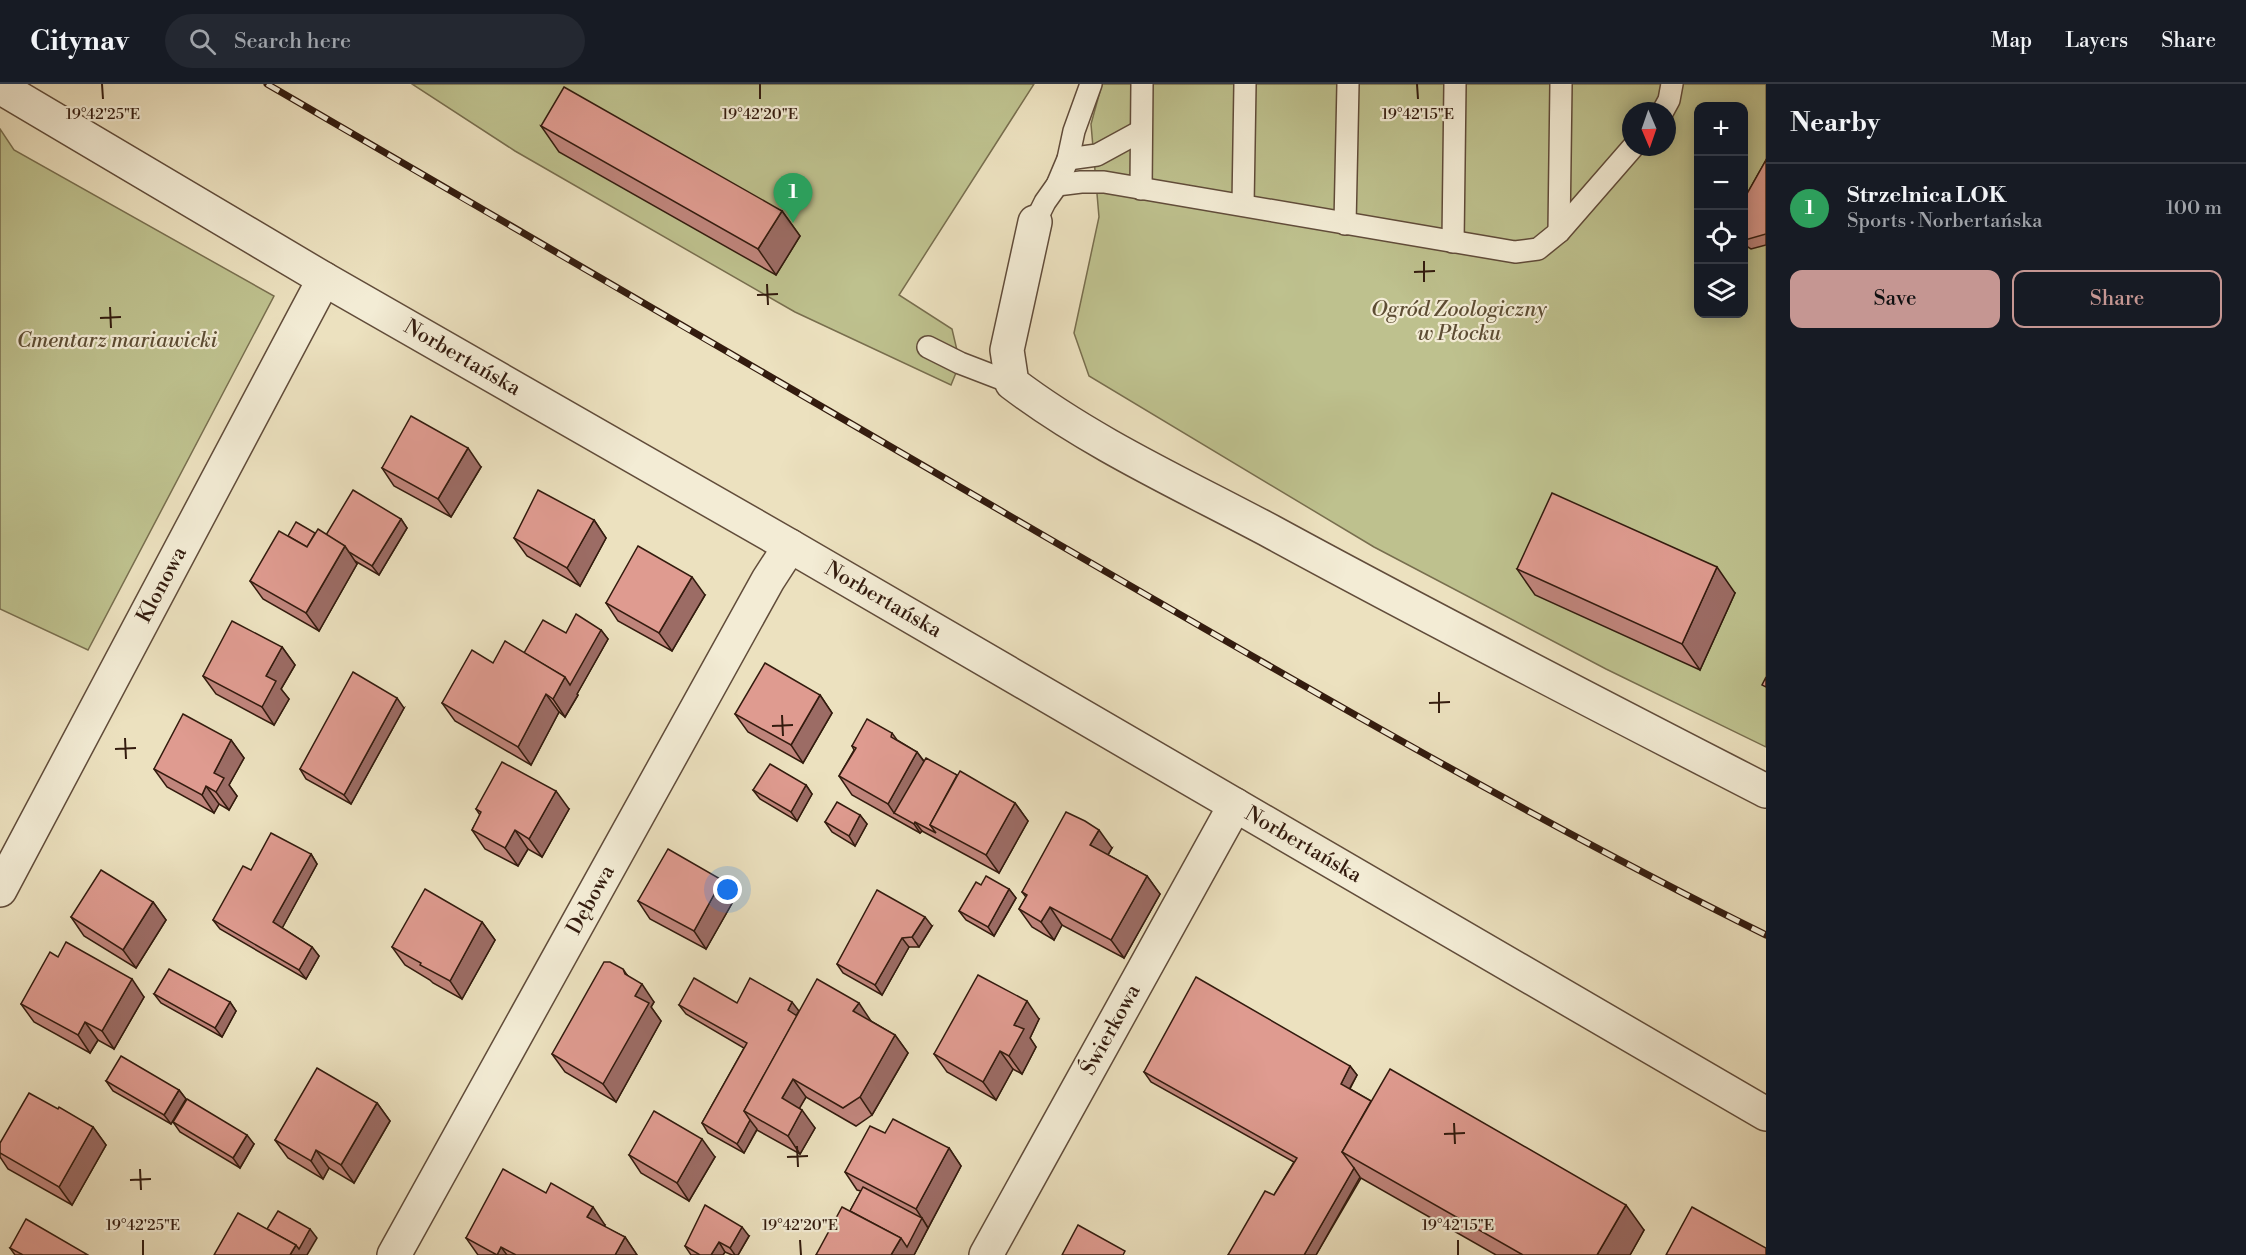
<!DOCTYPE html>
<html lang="en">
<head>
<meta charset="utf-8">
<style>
	body { margin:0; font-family:"Libre Bodoni",serif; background:#242831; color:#f1f3f6 }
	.controls { position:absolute; right:18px; top:18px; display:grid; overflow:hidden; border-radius:12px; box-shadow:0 3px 15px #0003 }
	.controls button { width:54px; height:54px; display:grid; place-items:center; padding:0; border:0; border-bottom:2px solid #363941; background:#171b24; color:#f1f3f6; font:30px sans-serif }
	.compass { position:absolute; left:1622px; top:18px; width:54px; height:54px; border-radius:50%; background:#171b24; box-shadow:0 3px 15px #0003; rotate:178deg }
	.you { position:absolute; left:728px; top:806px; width:21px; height:21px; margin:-15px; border:4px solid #fff; border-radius:50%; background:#1a73e8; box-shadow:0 0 0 9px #1a73e833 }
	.badge { display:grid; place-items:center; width:39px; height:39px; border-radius:50%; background:#c59692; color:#fff; font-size:20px; font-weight:700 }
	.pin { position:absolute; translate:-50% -50px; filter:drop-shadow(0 2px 3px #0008) }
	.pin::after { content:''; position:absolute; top:32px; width:21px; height:18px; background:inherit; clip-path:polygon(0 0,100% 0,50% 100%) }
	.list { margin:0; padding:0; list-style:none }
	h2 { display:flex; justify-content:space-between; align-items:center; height:78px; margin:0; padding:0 24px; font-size:26px }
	h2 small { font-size:20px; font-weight:400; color:#9ea1a6 }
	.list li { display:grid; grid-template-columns:39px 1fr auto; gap:18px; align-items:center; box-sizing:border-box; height:90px; padding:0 24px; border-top:2px solid #363941 }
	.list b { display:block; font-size:22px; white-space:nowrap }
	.list p { margin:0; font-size:20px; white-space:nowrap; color:#9ea1a6 }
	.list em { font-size:20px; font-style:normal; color:#9ea1a6 }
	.actions { display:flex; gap:12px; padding:18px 24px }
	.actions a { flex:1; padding:14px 0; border:2px solid #c59692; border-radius:12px; text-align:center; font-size:21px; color:#c59692 }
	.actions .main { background:#c59692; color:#111 }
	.icon { flex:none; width:33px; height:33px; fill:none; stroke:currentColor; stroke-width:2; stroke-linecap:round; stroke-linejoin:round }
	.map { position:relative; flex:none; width:1766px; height:1171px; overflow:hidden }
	header { display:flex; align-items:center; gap:36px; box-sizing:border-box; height:84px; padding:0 30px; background:#171b24; border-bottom:2px solid #363941 }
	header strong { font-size:28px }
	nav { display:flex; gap:33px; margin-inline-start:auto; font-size:21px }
	.search { width:420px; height:54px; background:#242831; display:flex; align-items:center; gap:15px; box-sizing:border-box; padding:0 21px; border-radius:33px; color:#9ea1a6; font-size:22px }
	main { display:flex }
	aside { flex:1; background:#171b24 }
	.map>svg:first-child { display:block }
	.green { fill:#bec18e; stroke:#786e4e; stroke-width:1.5; fill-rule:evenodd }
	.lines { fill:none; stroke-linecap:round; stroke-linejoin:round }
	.service-casing { stroke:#614c3a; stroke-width:24 }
	.minor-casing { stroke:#614c3a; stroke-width:36 }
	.service { stroke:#f3ecd5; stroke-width:21 }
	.minor { stroke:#f3ecd5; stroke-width:33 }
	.rail-casing { stroke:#331b0e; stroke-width:7 }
	.rail { stroke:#f3ecd5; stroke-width:4.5; stroke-dasharray:14; stroke-linecap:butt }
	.wall { fill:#c0857c; stroke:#331b0e; stroke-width:1.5 }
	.shaded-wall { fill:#9c6c65; stroke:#331b0e; stroke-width:1.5 }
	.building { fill:#df9b90; stroke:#331b0e; stroke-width:1.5 }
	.ticks { fill:none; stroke:#331b0e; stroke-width:2 }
	.labels { text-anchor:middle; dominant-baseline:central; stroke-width:4.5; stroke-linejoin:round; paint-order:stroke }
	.park-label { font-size:21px; font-style:italic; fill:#5d4d34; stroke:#f3ecd5 }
	.street-label { font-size:21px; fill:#331b0e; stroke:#f3ecd5 }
	.ticks-label { font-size:15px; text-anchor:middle; fill:#331b0e; stroke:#f3ecd5; stroke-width:4.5; stroke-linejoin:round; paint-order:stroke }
</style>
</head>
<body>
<header>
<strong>Citynav</strong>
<div class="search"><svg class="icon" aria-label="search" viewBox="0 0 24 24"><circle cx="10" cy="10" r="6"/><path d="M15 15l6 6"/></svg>Search here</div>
<nav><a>Map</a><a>Layers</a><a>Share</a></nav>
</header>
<main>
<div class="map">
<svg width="1766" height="1171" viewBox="0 0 1766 1171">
	<rect width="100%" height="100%" fill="#ece1bf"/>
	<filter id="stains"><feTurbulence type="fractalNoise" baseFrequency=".00333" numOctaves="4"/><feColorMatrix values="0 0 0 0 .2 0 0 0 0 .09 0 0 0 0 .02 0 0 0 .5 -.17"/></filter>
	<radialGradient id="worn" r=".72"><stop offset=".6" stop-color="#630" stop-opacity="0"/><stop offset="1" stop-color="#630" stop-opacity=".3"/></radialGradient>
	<g class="green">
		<path d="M412,0H1034L899,211L952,245L960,279L951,301L795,228L515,67Z"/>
		<path d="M1102,0H1766V663L1606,585L1374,463L1089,292L1074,249L1099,133L1091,40ZM1698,22H1744V230H1698ZM1631,27H1667V63H1631Z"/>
		<path d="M0,45L14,66L274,212L88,566L0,525Z"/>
	</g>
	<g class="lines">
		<g class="service-casing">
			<g id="service">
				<path d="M1663,27L1669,16L1672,0"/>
				<path d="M1068,75L1097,71L1141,47"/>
				<path d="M1057,101L1081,98H1104L1515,168L1538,165L1559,148L1633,63"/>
				<path d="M1141,105L1142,0"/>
				<path d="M1243,121L1245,0"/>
				<path d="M1035,138L1045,118L1057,101L1068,75L1074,47L1091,0"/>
				<path d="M1345,140L1348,0"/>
				<path d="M1559,148L1561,0"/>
				<path d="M1453,158L1455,0"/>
				<path d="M928,263L960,279L1012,299"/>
			</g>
		</g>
		<g class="minor-casing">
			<g id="minor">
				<path d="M0,3L324,195L790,462L1766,1030"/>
				<path d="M1035,138L1007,266L1012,299C1091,359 1184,401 1272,448C1435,537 1601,622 1766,707"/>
				<path d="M0,806L324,195"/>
				<path d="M394,1171L768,496L790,462"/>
				<path d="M986,1171L1235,721"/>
			</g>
		</g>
		<use href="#service" class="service"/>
		<use href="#minor" class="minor"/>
		<g class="rail-casing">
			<path id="rail" d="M267,0C526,151 786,302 1046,453C1283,590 1520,729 1766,851"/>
		</g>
		<use href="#rail" class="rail"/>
	</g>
	<g class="wall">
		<path d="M541,42L782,127L800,152L776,191L559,68Z"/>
		<path d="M1766,76V161L1751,165L1743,160V117Z"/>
		<path d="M481,383L451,433L394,402L382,384Z"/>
		<path d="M401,435L407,444L379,491L355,477L357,480L319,547L263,515L250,497L288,452L315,449L326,451Z"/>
		<path d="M594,436L606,454L580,502L527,472L514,454Z"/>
		<path d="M1517,485L1735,509L1700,586L1535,511Z"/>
		<path d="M705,511L672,567L618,537L606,519Z"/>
		<path d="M601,546L608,555L577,610L578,611L565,633L559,628L531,681L455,637L442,619L524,569L566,549Z"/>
		<path d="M282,563L295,581L281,605L289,615L274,641L216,610L203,592Z"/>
		<path d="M820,611L832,629L803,679L748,648L735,630Z"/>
		<path d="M404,624L351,720L306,695L300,685Z"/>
		<path d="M892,649L897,656L917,668L924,677L957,691L1015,719L1028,737L999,789L922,747L920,749L852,711L839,692L854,666L852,662Z"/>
		<path d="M231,656L244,674L229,701L237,712L229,726L219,720L214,729L167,703L154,685Z"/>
		<path d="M806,701L812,710L797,737L760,715L753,706Z"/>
		<path d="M476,725H569L542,773L528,765L518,782L485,765L472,746L480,731Z"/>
		<path d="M860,731L867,740L855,762L832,748L825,738Z"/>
		<path d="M1112,764L1108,771L1147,792L1160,810L1124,874L1062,841L1054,856L1032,843L1019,825L1026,813L1022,808Z"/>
		<path d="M311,770L317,780L282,844L312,863L319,872L306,895L220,845L213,836L251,786Z"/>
		<path d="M981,801L1009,805L1016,814L994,852L966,836L959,827Z"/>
		<path d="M735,814L706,865L650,835L638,817Z"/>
		<path d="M153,818L166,836L136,884L84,852L71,833Z"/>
		<path d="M482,838L495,856L462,915L433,899L430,896L405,881L392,863Z"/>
		<path d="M932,842L919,863H909L882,911L843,889L837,880Z"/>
		<path d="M58,873L144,913L114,965L98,956L90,969L34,938L21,920Z"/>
		<path d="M627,891L654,918L651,923L661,937L616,1018L565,988L552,970Z"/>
		<path d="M154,910L230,918L236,927L222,953L161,919Z"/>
		<path d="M737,919L799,927L797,931L871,937L895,951L908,969L872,1031L856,1042L806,1013L799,1024L815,1044L800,1070L757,1046L744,1069L708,1049L702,1039L744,964L686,930L679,921Z"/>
		<path d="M1039,935L1030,954L1036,963L1022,990L1013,985L996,1016L947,988L934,970Z"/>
		<path d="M1350,982L1357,991L1350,1005L1371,1017L1644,1146L1630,1171H1496L1361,1094L1316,1171H1228L1274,1111L1294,1078L1151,998L1144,988Z"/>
		<path d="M106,997L179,1006L186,1015L171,1040L113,1007Z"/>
		<path d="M377,1019L390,1037L354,1099L329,1084L323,1095L288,1074L275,1056Z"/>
		<path d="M58,1025L93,1043L106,1061L72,1121L8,1085L0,1073V1059Z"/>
		<path d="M173,1038L254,1060L240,1084L180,1048Z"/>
		<path d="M885,1049L949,1064L961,1082L914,1171H816L850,1127L861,1107L857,1106L845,1088Z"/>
		<path d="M629,1071L715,1073L689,1117L641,1089Z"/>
		<path d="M605,1141L604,1143L625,1153L637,1171H478L466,1154Z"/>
		<path d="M749,1152L738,1171H732L725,1168L723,1171H691L685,1162Z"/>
		<path d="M10,1164L88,1171H15Z"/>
	</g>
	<g class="shaded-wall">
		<path d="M782,127L800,152L776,191L758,165Z"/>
		<path d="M468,364L481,383L451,433L438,415Z"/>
		<path d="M401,435L407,444L379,491L372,482Z"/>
		<path d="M594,436L606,454L580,502L567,484Z"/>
		<path d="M345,462L357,480L319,547L306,529Z"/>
		<path d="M1717,483L1735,509L1700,586L1682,560Z"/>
		<path d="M692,493L705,511L672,567L659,549Z"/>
		<path d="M601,546L608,555L577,610L578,611L565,633L553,615L565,593Z"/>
		<path d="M282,563L295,581L281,605L289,615L274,641L262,623L266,592Z"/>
		<path d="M546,610L559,628L531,681L518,663Z"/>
		<path d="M820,611L832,629L803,679L791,661Z"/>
		<path d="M397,614L404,624L351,720L344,711Z"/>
		<path d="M231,656L244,674L229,701L237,712L229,726L216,708L214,689Z"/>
		<path d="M917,668L930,686L894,729L888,720Z"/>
		<path d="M806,701L812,710L797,737L791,728Z"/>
		<path d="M206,702L219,720L214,729L202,711Z"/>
		<path d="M556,707L569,725L542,773L529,755Z"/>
		<path d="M1015,719L1028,737L999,789L986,771Z"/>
		<path d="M860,731L867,740L855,762L849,752Z"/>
		<path d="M915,738L922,747L920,749L914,740Z"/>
		<path d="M515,746L528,765L518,782L505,764Z"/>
		<path d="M1099,746L1112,764L1103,779L1090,761Z"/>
		<path d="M311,770L317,780L280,848L273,838Z"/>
		<path d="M1147,792L1160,810L1124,874L1111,856Z"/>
		<path d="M722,796L735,814L706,865L694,847Z"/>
		<path d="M1009,805L1016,814L994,852L988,843Z"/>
		<path d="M153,818L166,836L136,884L123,866Z"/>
		<path d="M1050,823L1062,841L1054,856L1041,838Z"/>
		<path d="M925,833L932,842L919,863L912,853Z"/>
		<path d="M482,838L495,856L462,915L450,897Z"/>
		<path d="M902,854L909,863L882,911L875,901Z"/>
		<path d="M312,863L319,872L306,895L299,886Z"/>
		<path d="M623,885L635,903L642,900L654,918L651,923L661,937L616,1018L603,1000L635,912Z"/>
		<path d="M132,895L144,913L114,965L102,947Z"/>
		<path d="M1027,917L1039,935L1030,954L1036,963L1022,990L1009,972L1014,941Z"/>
		<path d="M230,918L236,927L222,953L215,944Z"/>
		<path d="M792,918L799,927L794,935L788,926Z"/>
		<path d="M859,919L871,937L866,945L853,927Z"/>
		<path d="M85,938L98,956L90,969L78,951Z"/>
		<path d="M895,951L908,969L872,1031L860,1013Z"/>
		<path d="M1000,967L1013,985L996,1016L983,998Z"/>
		<path d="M1350,982L1357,991L1347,1009L1341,1000Z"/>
		<path d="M793,995L806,1013L795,1032L782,1014Z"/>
		<path d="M179,1006L186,1015L171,1040L164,1031Z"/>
		<path d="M377,1019L390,1037L354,1099L341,1081Z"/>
		<path d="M802,1026L815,1044L800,1070L788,1052Z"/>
		<path d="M750,1036L757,1045L744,1069L737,1060Z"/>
		<path d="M93,1043L106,1061L72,1121L59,1103Z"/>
		<path d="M247,1051L254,1060L240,1084L233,1074Z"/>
		<path d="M702,1055L715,1073L689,1117L677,1099Z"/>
		<path d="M949,1064L961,1082L928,1144L916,1125Z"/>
		<path d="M316,1066L329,1084L323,1095L311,1077Z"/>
		<path d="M1354,1084L1360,1093L1316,1171H1304Z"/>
		<path d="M1626,1121L1644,1146L1630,1171H1597Z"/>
		<path d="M593,1123L605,1141L600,1151L587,1133Z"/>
		<path d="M922,1134L928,1144L914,1171H891L901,1154Z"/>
		<path d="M742,1143L749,1152L738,1171H735L730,1164Z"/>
		<path d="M310,1145L317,1154L307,1171H290L296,1161Z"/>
		<path d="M625,1153L637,1171H615Z"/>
		<path d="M719,1158L725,1168L723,1171H711Z"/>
		<path d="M501,1163L507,1171H497Z"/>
	</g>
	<g class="building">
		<path d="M564,3L782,127L758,165L541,42Z"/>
		<path d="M1766,76V150L1745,156L1743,155V117Z"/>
		<path d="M411,332L468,364L438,415L382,384Z"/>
		<path d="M353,406L401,435L372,482L349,468L345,462L326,451Z"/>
		<path d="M538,406L594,436L567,484L514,454Z"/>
		<path d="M1552,409L1717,483L1682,560L1517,485Z"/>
		<path d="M296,438L315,449L307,463L288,452Z"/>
		<path d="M318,445L345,462L306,529L250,497L279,447L307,463Z"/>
		<path d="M638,462L692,493L659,549L606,519Z"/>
		<path d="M576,530L601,546L570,601L565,593L524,569L543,536L566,549Z"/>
		<path d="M232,537L282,563L266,592L276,597L262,623L203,592Z"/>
		<path d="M505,557L565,593L553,615L546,610L518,663L442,619L472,566L493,579Z"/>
		<path d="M765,579L820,611L791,661L735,630Z"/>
		<path d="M353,588L397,614L344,711L300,685Z"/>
		<path d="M1766,593V603L1762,601Z"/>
		<path d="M183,630L231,656L214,689L224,694L216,708L206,702L202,711L154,685Z"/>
		<path d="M867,635L892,649L891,653L917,668L888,720L839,692L856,664L852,662Z"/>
		<path d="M926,674L957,691L930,741L936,749L915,738L914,740L894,729Z"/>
		<path d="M502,678L556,707L529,755L515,746L505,764L472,746L481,728L476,725Z"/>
		<path d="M770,680L806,701L791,728L753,706Z"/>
		<path d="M960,687L1015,719L986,771L930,741Z"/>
		<path d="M837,718L860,731L849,752L825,738Z"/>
		<path d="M1066,728L1085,737L1099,746L1090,761L1147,792L1111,856L1050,823L1041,838L1019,825L1027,811L1022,808Z"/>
		<path d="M271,749L311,770L273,838L312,863L299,886L213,836L243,782L251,786Z"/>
		<path d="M668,765L722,796L694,847L638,817Z"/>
		<path d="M101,786L153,818L123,866L71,833Z"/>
		<path d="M986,792L1009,805L988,843L959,827L976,798L981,801Z"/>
		<path d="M425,805L482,838L450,897L420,881L421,879L392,863Z"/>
		<path d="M877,806L925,833L912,853L902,854L875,901L837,880Z"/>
		<path d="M66,858L132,895L102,947L85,938L78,951L21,920L50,868L58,873Z"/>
		<path d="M604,878H610L623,885L625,890L642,900L635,912L649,919L603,1000L552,970Z"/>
		<path d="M169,885L230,918L215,944L154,910Z"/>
		<path d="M978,891L1027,917L1014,941L1024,945L1009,972L1000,967L983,998L934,970Z"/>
		<path d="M1196,893L1350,982L1341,1000L1371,1017L1342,1068L1354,1084L1304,1171H1228L1265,1107L1274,1111L1297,1074L1144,988Z"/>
		<path d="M694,894L737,919L750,894L792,918L788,926L797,932L744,1027L750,1036L737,1060L702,1039L747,959L679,921Z"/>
		<path d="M817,895L859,919L853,927L895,951L860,1013L843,1024L793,995L782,1014L802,1026L788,1052L744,1027Z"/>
		<path d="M121,972L179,1006L164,1031L106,997Z"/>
		<path d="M317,984L377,1019L341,1081L316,1066L311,1077L275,1056Z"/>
		<path d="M1390,985L1626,1121L1597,1171H1523L1342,1068Z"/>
		<path d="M29,1009L58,1025L59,1023L93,1043L59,1103L0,1069V1059Z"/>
		<path d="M187,1015L247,1051L233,1074L173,1038Z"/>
		<path d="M654,1027L702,1055L677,1099L629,1071Z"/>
		<path d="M893,1035L949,1064L916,1125L845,1088L870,1042L885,1049Z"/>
		<path d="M503,1085L546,1109L551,1099L593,1123L587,1133L625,1153L615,1171H516L501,1163L497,1171L466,1154Z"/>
		<path d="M863,1103L922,1134L907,1163L901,1154L850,1127Z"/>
		<path d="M705,1121L742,1143L730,1164L719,1158L711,1171H700L685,1162Z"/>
		<path d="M842,1123L901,1154L891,1171H816Z"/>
		<path d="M1692,1123L1766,1164V1171H1666Z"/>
		<path d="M278,1127L310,1145L299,1165L296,1161L267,1145Z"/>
		<path d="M238,1129L296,1161L290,1171H214Z"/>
		<path d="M26,1135L88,1171H23L10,1164Z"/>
		<path d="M1078,1141L1125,1167L1123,1171H1062Z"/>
	</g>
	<path class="ticks" d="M102,0L103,15M760,0V15M1417,0L1418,15M1424,177V198M1414,188L1435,187M767,200L768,221M757,211L778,210M110,223L111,244M100,234L121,233M1439,608V629M1429,619L1450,618M782,631L783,652M772,642L793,641M125,654L126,675M115,665L136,664M1454,1039L1455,1060M1444,1050L1465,1049M797,1062L798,1083M787,1073L808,1072M140,1085L141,1106M130,1096L151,1095M143,1156V1171M800,1156L801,1171M1458,1156V1171"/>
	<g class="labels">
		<g class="park-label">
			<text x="1459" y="226">Ogród Zoologiczny<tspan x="1459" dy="24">w Płocku</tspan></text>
			<text x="117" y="257">Cmentarz mariawicki</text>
		</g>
		<g class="street-label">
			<text transform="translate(462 274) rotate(30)">Norbertańska</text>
			<text transform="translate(162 501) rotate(-62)">Klonowa</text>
			<text transform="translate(883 516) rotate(30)">Norbertańska</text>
			<text transform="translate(1303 761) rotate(30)">Norbertańska</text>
			<text transform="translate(591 816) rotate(-61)">Dębowa</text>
			<text transform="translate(1111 946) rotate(-61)">Świerkowa</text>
		</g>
	</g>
	<g class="ticks-label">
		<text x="103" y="35">19°42'25"E</text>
		<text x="760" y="35">19°42'20"E</text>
		<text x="1418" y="35">19°42'15"E</text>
		<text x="143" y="1146">19°42'25"E</text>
		<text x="800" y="1146">19°42'20"E</text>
		<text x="1458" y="1146">19°42'15"E</text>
	</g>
	<rect width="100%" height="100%" filter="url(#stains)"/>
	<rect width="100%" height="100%" fill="url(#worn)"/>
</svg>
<div class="controls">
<button>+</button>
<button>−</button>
<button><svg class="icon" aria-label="locate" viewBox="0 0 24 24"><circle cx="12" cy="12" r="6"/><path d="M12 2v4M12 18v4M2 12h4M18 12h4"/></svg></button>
<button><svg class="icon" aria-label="layers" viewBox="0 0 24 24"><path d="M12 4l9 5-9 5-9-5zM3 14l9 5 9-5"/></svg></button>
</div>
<svg class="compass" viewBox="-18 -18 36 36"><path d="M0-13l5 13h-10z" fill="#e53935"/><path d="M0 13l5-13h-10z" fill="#9ea1a6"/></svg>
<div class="you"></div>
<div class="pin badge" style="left:793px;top:139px;background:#2e9e5b">1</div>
</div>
<aside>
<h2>Nearby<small></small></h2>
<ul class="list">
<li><span class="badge" style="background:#2e9e5b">1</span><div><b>Strzelnica LOK</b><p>Sports · Norbertańska</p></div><em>100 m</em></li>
</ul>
<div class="actions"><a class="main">Save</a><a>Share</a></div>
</aside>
</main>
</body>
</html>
